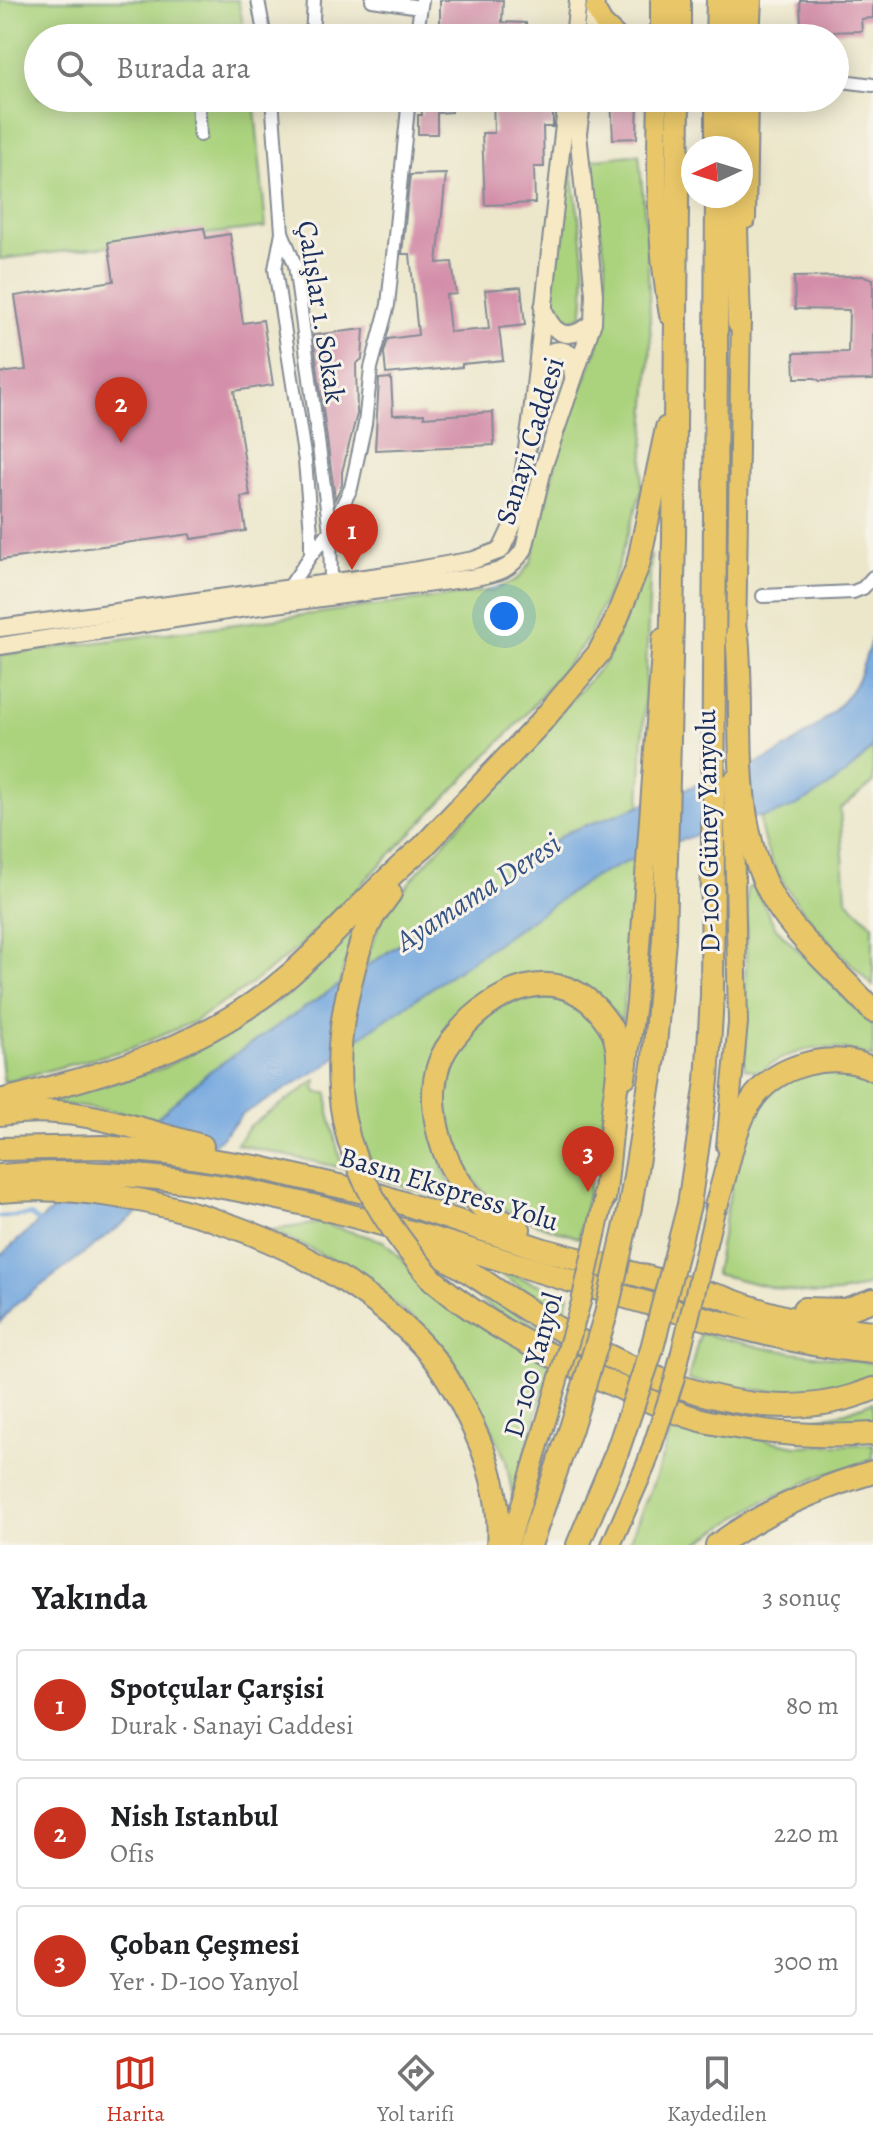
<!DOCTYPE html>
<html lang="tr">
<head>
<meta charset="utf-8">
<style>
	body { margin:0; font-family:Alegreya,serif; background:#f2f2f2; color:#202124 }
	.compass { position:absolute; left:681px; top:136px; width:72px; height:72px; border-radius:50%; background:#fff; box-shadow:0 4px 20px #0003; rotate:266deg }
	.you { position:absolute; left:504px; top:616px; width:28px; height:28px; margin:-20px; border:6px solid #fff; border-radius:50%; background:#1a73e8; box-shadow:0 0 0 12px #1a73e833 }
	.badge { display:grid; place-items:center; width:52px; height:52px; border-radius:50%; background:#c8321e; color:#fff; font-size:26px; font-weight:700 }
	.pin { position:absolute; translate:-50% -66px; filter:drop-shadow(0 2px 4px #0008) }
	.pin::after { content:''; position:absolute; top:42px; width:28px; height:24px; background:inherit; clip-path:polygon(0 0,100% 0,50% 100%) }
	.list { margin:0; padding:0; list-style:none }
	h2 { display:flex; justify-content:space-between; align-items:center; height:104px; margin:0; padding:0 32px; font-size:34px }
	h2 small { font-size:26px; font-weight:400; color:#757577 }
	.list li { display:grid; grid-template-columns:52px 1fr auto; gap:24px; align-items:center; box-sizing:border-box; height:112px; margin:0 16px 16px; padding:0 16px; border:2px solid #e0e0e0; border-radius:8px }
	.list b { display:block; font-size:30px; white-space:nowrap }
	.list p { margin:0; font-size:26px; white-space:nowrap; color:#757577 }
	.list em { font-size:26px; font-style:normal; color:#757577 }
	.icon { flex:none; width:44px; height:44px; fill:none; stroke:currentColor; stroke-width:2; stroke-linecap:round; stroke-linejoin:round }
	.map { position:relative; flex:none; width:873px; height:1545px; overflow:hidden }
	.search { position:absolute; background:#fff; box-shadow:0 4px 20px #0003; left:24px; right:24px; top:24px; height:88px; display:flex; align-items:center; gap:20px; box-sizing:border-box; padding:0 28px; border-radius:44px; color:#757577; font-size:30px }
	.sheet { height:488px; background:#fff }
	nav { display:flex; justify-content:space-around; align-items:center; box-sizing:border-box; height:112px; border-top:2px solid #e0e0e0; background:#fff; font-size:22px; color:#757577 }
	nav a { display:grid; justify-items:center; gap:4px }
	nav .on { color:#c8321e }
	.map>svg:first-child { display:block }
	.green { fill:#abd37e; stroke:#63816e; stroke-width:2 }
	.water { fill:#71a6de; stroke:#466a9e; stroke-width:2 }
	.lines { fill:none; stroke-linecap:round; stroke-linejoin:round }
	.stream { stroke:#71a6de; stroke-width:4 }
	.building { fill:#d38da8 }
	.street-casing { stroke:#848b94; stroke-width:16 }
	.secondary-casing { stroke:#848b94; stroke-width:20 }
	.primary-casing { stroke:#848b94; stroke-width:22 }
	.highway-casing { stroke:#848b94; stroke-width:26 }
	.street { stroke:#fff; stroke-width:12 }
	.secondary { stroke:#f6e9c3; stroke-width:16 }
	.primary { stroke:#e9c769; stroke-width:18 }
	.highway { stroke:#e9c769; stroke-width:22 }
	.primary-bridge-casing { stroke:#848b94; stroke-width:22; stroke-linecap:butt }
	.highway-bridge-casing { stroke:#848b94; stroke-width:26; stroke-linecap:butt }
	.primary-bridge { stroke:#e9c769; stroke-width:18 }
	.highway-bridge { stroke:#e9c769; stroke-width:22 }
	.labels { text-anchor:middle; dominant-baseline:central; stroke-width:6; stroke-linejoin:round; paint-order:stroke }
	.street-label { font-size:28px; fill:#1b2f5e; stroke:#f7f3e8 }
	.water-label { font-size:30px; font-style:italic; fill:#355384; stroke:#f7f3e8 }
</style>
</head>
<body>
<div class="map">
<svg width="873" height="1545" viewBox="0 0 873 1545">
	<rect width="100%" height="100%" fill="#f7f3e8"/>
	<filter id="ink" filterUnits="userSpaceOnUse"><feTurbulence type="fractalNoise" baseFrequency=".0125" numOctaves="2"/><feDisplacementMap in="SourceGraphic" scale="16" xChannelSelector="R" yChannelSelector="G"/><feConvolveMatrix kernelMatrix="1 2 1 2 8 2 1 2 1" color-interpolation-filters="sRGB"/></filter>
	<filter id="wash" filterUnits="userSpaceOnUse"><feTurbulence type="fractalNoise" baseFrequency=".006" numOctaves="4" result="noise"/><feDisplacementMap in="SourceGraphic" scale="32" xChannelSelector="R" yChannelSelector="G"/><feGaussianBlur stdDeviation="1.8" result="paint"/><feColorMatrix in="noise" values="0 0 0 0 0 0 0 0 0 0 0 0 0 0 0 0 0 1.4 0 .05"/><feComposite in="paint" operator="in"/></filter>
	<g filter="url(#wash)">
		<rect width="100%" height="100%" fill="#ece7cb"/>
		<g class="green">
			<path d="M0,0H238L246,38H38V98H254L266,227L0,259Z"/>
			<path d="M639,154L647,240L651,345L641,493L614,578L587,640L523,718L355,891L297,949L243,990L193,1022L129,1049L4,1082L0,1047V655L494,590L518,579L531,562L561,439L597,349L605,299L606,263L588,160Z"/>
			<path d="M571,166C578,215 590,267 582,316L571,320L555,308L551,290Z"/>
			<path d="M651,554L640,806L568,832L362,969L384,914L417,873L607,660Z"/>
			<path d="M873,747V783L840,809L846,899L873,925V986C832,945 764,880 760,819C798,804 846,778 873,747Z"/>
			<path d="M638,856L622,1022L606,1003L588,988L547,977H521L494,987L462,1013L440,1044L442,1168L463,1205L377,1178L359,1133L349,1092L350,1044L590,879Z"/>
			<path d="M753,885L776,928L873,1026V1058C829,1042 798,1045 759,1072L744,1068L747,889Z"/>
			<path d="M355,928L339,985L210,1071L156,1118L48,1102L46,1099L161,1069L226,1034L292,992Z"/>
			<path d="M548,994L572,998L609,1036L611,1080L579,1238C556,1230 532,1223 510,1212C466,1189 449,1136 445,1091L450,1089C450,1081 450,1073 452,1064C458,1044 491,1008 511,1001C522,997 536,996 548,994Z"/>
			<path d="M836,1068L873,1079V1283C825,1308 765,1284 715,1274L739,1144L753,1109L789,1078Z"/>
			<path d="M317,1080L315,1089L318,1093H328L329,1112L342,1168L236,1144L251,1125Z"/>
			<path d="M321,1223L383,1241L437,1294L551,1365L513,1498L506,1460L488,1420L449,1354L426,1328L339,1263L271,1230Z"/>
			<path d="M436,1263L557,1337L555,1345C513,1320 469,1299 436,1263Z"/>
			<path d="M489,1267L569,1295L565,1315Z"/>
			<path d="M700,1333L764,1348L873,1363V1374C814,1402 750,1390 688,1380Z"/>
			<path d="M873,1402V1422H816V1418L846,1412Z"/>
			<path d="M674,1421L796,1446L873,1444V1460L823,1475L764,1501L694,1545H628L656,1476Z"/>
		</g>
		<path class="water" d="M873,635V747C846,778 787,822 745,817L646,853L590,879L350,1044L327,1065L243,1114L220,1139L140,1211L14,1306L0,1322V1256L210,1071L568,832L768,759C797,743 840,712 855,684C863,669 867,651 873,635Z"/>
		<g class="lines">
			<path class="stream" d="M0,1217L31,1215L42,1225"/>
		</g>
		<g id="blocks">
			<g class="building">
				<path d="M440,0H503L502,22L526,23V38H440Z"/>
				<path d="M800,0H873V18L861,19L862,31L824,32L823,27L801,28Z"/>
				<path d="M493,98H553V127H543L544,167H534L535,203L485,205L482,133H494Z"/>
				<path d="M611,98H638L637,138L613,139Z"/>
				<path d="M450,100L451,112L437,113V134H418V115H422L421,102Z"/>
				<path d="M446,174L437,263L452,262L456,294L446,295L450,332L489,329L485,290L521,287L525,325L499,328L503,360L462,364V367L386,374L384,353L388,339L418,335L410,254H402L410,175Z"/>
				<path d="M204,228L206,238L230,234L243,323L263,320L273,385L234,391L250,496L241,497L246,531L191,539L190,534L0,560V373L26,370L15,296L114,281L108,242Z"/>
				<path d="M864,276L873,279V380L820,381L815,378H795L794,353L848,352L849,310L795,309L794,277Z"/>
				<path d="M364,329L362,359L356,364L357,414L342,472V485L335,499L313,335Z"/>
				<path d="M391,378L393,415L424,414V417L493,412L494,445L375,450L379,379Z"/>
			</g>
		</g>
	</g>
	<g filter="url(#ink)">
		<use href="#blocks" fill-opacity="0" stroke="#848b94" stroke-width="2"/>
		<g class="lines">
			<g class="street-casing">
				<g id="street">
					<path d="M258,0L265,38"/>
					<path d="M372,0L420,7"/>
					<path d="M312,38L314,0"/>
					<path d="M416,38L422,0"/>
					<path d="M835,80L873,85"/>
					<path d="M198,98L200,135"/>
					<path d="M272,98L282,232L295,265L330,531L331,582"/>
					<path d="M282,232L275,269L305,461L311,532V555L288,589"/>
					<path d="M311,555L330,531L351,488L365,424L371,368L388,305L409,98"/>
					<path d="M763,596L853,592L863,588L873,577"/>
				</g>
			</g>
			<g class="secondary-casing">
				<g id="secondary">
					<path d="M574,38L578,0"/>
					<path d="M591,38L596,0"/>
					<path d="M543,307C553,336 569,343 593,322"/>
					<path d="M538,359C549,352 558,346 570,354L573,376"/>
					<path d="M0,628L401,573L474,560L501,550L517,516L531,422L567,98"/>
					<path d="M0,646L246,608L470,578C496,573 509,572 524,549L544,465L593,322L594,294L578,133L583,98"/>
				</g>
			</g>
			<g class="primary-casing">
				<g id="primary">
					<path d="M595,9L603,23L619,38"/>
					<path d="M660,38V0"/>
					<path d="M750,38L752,0"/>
					<path d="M658,98C656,170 656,244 669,315"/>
					<path d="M746,219L748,98"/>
					<path d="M736,647L741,312"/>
					<path d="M626,1078L636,1002L662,638"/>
					<path d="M726,1146L738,1023L733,780"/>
					<path d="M509,1545L544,1428"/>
					<path d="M611,1545L646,1465"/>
				</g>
			</g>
			<g class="highway-casing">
				<g id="highway">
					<path d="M679,0V38"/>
					<path d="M734,0V38"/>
					<path d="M717,38L718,0"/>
					<path d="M735,98V148"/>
					<path d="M717,148V98"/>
					<path d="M735,196L739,323"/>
					<path d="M737,635C746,727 726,831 781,911C807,948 843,977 873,1011"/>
					<path d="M363,937L374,915L390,893"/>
					<path d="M0,1101C108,1073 206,1049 292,973C338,933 376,885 423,847L542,721L599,653L614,625L638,565L667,428"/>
					<path d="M0,1114C74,1103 133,1128 202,1146"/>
					<path d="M0,1149L104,1147L165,1153L256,1167L382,1196L544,1250L722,1297C770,1316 822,1327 873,1332"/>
					<path d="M0,1176C238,1154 459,1255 684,1313C747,1329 808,1347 873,1352"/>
					<path d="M0,1191C141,1178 337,1244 430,1354C448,1375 461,1402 473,1427C490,1463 501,1505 498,1545"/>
					<path d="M689,1205L707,1081L712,996L717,196"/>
					<path d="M716,1206C736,1146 734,1083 806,1064C828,1058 853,1059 873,1069"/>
					<path d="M630,1207L654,1058L664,939L674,538L678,98"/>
					<path d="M519,1229C482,1214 456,1186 443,1148C434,1122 430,1090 439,1064C443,1052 450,1042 458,1033C493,991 554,961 598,1010C606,1020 614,1030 616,1042C621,1061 617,1082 614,1102C611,1135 608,1167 604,1199"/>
					<path d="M418,1245C453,1259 482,1281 513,1301C614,1366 752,1440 873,1389"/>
					<path d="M433,1280C487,1326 548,1355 612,1384C643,1398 675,1414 709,1422C762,1433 819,1438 873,1434"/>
					<path d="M804,1309L845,1310L873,1300"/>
					<path d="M530,1545L571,1428"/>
					<path d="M578,1545L617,1452"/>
					<path d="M717,1545C765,1511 816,1489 873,1472"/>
				</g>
			</g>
			<use href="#street" class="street"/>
			<use href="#secondary" class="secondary"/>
			<use href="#primary" class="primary"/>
			<use href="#highway" class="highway"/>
			<g class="primary-bridge-casing">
				<g id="primary-bridge">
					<path d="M544,1428L581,1302L604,1199"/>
					<path d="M646,1465L674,1381L716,1206"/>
				</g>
			</g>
			<g class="highway-bridge-casing">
				<g id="highway-bridge">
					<path d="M363,937C318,1079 334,1167 433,1280"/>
					<path d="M571,1428L606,1314L630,1207"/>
					<path d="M617,1452L651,1352L689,1205"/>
				</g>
			</g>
			<use href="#primary-bridge" class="primary-bridge"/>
			<use href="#highway-bridge" class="highway-bridge"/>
		</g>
	</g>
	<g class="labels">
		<g class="street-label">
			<text transform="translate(321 312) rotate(81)">Çalışlar 1. Sokak</text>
			<text transform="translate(530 441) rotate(-73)">Sanayi Caddesi</text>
			<text transform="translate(708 831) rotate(-91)">D-100 Güney Yanyolu</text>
			<text transform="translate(449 1189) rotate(17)">Basın Ekspress Yolu</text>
			<text transform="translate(533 1365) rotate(-74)">D-100 Yanyol</text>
		</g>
		<g class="water-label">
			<text transform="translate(478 892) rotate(-33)">Ayamama Deresi</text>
		</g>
	</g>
</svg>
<svg class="compass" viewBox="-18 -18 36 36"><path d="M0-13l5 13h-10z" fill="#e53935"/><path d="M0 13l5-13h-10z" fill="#757577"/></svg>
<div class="you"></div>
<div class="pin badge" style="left:352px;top:570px">1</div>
<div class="pin badge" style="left:121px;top:443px">2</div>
<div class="pin badge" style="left:588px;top:1192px">3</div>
<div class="search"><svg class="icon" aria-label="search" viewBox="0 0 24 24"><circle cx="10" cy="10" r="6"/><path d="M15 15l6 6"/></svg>Burada ara</div>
</div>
<section class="sheet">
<h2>Yakında<small>3 sonuç</small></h2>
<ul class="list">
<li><span class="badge">1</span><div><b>Spotçular Çarşisi</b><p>Durak · Sanayi Caddesi</p></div><em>80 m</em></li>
<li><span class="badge">2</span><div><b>Nish Istanbul</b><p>Ofis</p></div><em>220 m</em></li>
<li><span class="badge">3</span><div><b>Çoban Çeşmesi</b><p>Yer · D-100 Yanyol</p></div><em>300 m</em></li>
</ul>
</section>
<nav>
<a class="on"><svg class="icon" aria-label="map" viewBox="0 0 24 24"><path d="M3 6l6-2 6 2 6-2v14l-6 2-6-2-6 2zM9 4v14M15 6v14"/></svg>Harita</a>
<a><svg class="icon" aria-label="directions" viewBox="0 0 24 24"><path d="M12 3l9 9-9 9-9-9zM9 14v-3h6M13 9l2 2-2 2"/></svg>Yol tarifi</a>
<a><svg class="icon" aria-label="saved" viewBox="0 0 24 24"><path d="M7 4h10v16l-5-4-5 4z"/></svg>Kaydedilen</a>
</nav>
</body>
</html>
